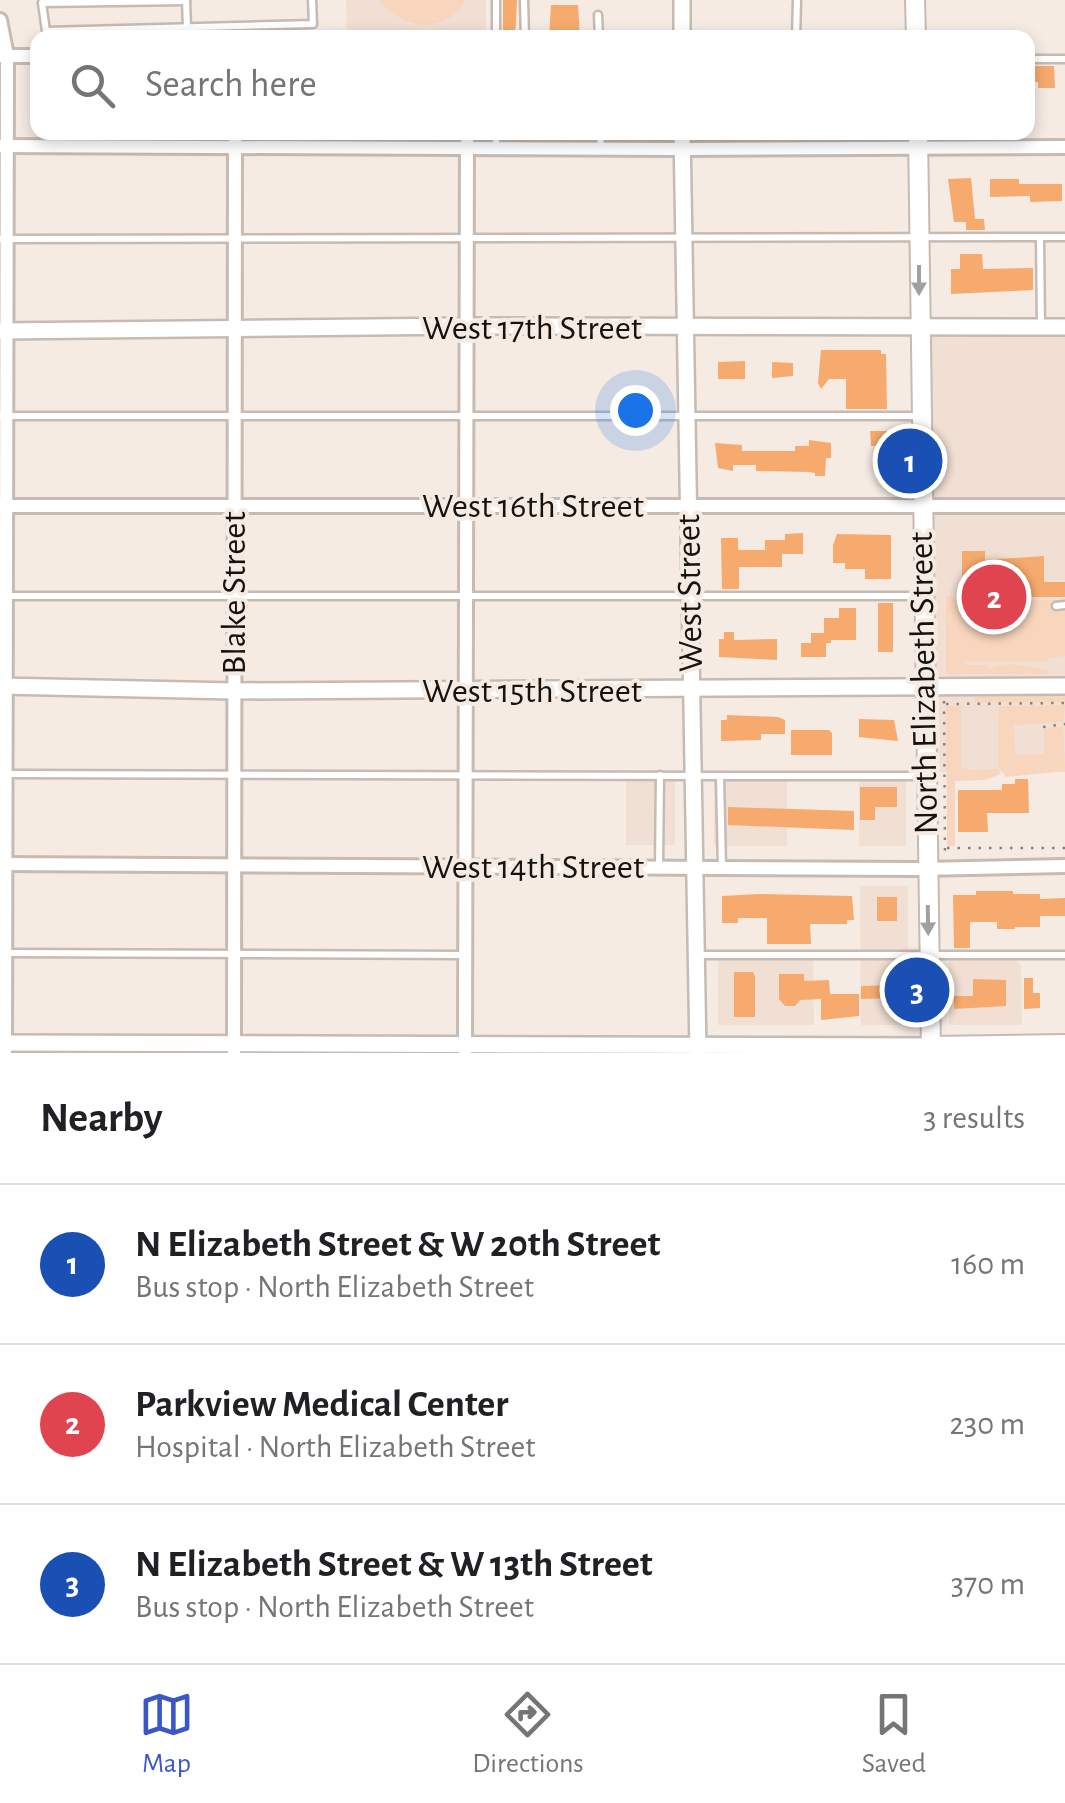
<!DOCTYPE html>
<html lang="en">
<head>
<meta charset="utf-8">
<style>
	body { margin:0; font-family:"Alegreya Sans",sans-serif; background:#f6f6f6; color:#202124 }
	.you { position:absolute; left:635px; top:410px; width:35px; height:35px; margin:-25px; border:8px solid #fff; border-radius:50%; background:#1a73e8; box-shadow:0 0 0 15px #1a73e833 }
	.badge { display:grid; place-items:center; width:65px; height:65px; border-radius:50%; background:#3a56c8; color:#fff; font-size:32px; font-weight:700 }
	.pin { position:absolute; translate:-50% -50%; border:5px solid #fff; box-shadow:0 2px 10px #0006 }
	.list { margin:0; padding:0; list-style:none }
	h2 { display:flex; justify-content:space-between; align-items:center; height:130px; margin:0; padding:0 40px; font-size:42px }
	h2 small { font-size:32px; font-weight:400; color:#757577 }
	.list li { display:grid; grid-template-columns:65px 1fr auto; gap:30px; align-items:center; box-sizing:border-box; height:160px; padding:0 40px; border-top:2px solid #e0e0e0 }
	.list b { display:block; font-size:38px; white-space:nowrap }
	.list p { margin:0; font-size:32px; white-space:nowrap; color:#757577 }
	.list em { font-size:32px; font-style:normal; color:#757577 }
	.icon { flex:none; width:55px; height:55px; fill:none; stroke:currentColor; stroke-width:2; stroke-linecap:round; stroke-linejoin:round }
	.map { position:relative; flex:none; width:1065px; height:1053px; overflow:hidden }
	.search { position:absolute; background:#fff; box-shadow:0 5px 15px #0003; left:30px; right:30px; top:30px; height:110px; display:flex; align-items:center; gap:25px; box-sizing:border-box; padding:0 35px; border-radius:20px; color:#757577; font-size:38px }
	.sheet { height:610px; background:#fff }
	nav { display:flex; justify-content:space-around; align-items:center; box-sizing:border-box; height:140px; border-top:2px solid #e0e0e0; background:#fff; font-size:28px; color:#757577 }
	nav a { display:grid; justify-items:center; gap:5px }
	nav .on { color:#3a56c8 }
	.map>svg:first-child { display:block }
	.built { fill:#f0dfd2 }
	.green { fill:#f8d6bd }
	.building { fill:#f6aa6d }
	.lines { fill:none; stroke-linecap:round; stroke-linejoin:round }
	.service-casing { stroke:#c6bbb3; stroke-width:11 }
	.minor-casing { stroke:#c6bbb3; stroke-width:18 }
	.tertiary-casing { stroke:#c6bbb3; stroke-width:20 }
	.secondary-casing { stroke:#c6bbb3; stroke-width:22 }
	.path { stroke:#8a837d; stroke-width:2.5; stroke-dasharray:2.5 8; stroke-linecap:butt }
	.service { stroke:#fff; stroke-width:6 }
	.minor { stroke:#fff; stroke-width:12 }
	.tertiary { stroke:#fff; stroke-width:15 }
	.secondary { stroke:#fff; stroke-width:18 }
	.oneway { fill:#a1a09f }
	.labels { text-anchor:middle; dominant-baseline:central; stroke-width:8; stroke-linejoin:round; paint-order:stroke }
	.street-label { font-size:35px; fill:#15120f; stroke:#f6ebe3 }
</style>
</head>
<body>
<div class="map">
<svg width="1065" height="1053" viewBox="0 0 1065 1053">
	<rect width="100%" height="100%" fill="#f6ebe3"/>
	<g class="built">
		<path d="M346,0H486V37H347Z"/>
		<path d="M919,327H1065V772H925Z"/>
		<rect x="626" y="779" width="49" height="66"/>
		<rect x="714" y="780" width="73" height="66"/>
		<rect x="859" y="781" width="47" height="65"/>
		<path d="M860,886H908V1025H861Z"/>
		<path d="M718,951H813L814,1025H718Z"/>
		<path d="M949,960H1015L1021,965L1022,1025H949Z"/>
	</g>
	<g class="green">
		<path d="M379,0H466C445,36 401,29 379,0Z"/>
		<path d="M986,590H995L1005,600H1065V656L1049,658L1048,661L966,662L965,665H985L990,669C1008,659 1030,668 1048,670V674H946V596H952L957,602H986Z"/>
		<path d="M977,694H1065V702H974Z"/>
		<path d="M1065,705L1063,722L1014,725L1015,755L1044,754V729L1063,726L1065,771L1006,777L998,766L999,706Z"/>
		<path d="M946,706H961V767L970,770L996,769L1001,774L985,780L955,781V846H947Z"/>
	</g>
	<g class="building">
		<path d="M503,0H517L515,38H503Z"/>
		<path d="M551,5H578L580,38H549Z"/>
		<path d="M1031,66H1054L1055,88H1038V82H1032Z"/>
		<path d="M971,178L975,219H984L985,230H966V222H954L948,179Z"/>
		<path d="M990,179H1019V184H1062V201L1030,202V196L990,197Z"/>
		<path d="M960,254H982L983,269L1033,268V290L951,294V269H960Z"/>
		<path d="M821,350H881V354H886L887,409H846V379H829L821,389L818,383Z"/>
		<path d="M745,361V379H718V362Z"/>
		<path d="M772,362L793,363V376L772,378Z"/>
		<path d="M870,431H891V459H877V446H871Z"/>
		<path d="M809,440L831,443V458H826L825,476H815V473L809,472L756,471V465H733V471L718,468L715,443L742,445V451H795V446H809Z"/>
		<path d="M803,533V554H782V567H739V589H722L721,538H738V550H765V540H785V534Z"/>
		<path d="M837,534L891,535V579H865V569H845V563H833V545Z"/>
		<path d="M962,551H985V560L1044,556V582H1065V597H1007L1008,589H985V598H962Z"/>
		<rect x="878" y="603" width="15" height="49"/>
		<path d="M839,608H856V640H831V643H826V657H801V643H811V633H824V618H839Z"/>
		<path d="M724,632H734V640L777,639V660L719,657V639H724Z"/>
		<path d="M727,715L778,717L785,720V734H761V740L721,741V720H727Z"/>
		<path d="M859,719L894,720L898,741L859,737Z"/>
		<path d="M791,730H829L832,733V755H791Z"/>
		<path d="M1015,779H1028L1029,813H987L988,832H958V790H1002V784H1015Z"/>
		<path d="M860,787H897V807H875V820H860Z"/>
		<path d="M728,807L854,811V830L728,825Z"/>
		<path d="M976,891H1013V894H1040V899L1065,898V916H1040V927H1015V929H997V922H970V948H954L953,895H976Z"/>
		<path d="M758,894L852,896L854,920H847V924H810L811,944H767V918H738V923H722V896Z"/>
		<rect x="877" y="897" width="20" height="24"/>
		<path d="M734,972H753L755,976V1017H734Z"/>
		<path d="M779,974H804V981L829,980L830,994H859V1016L821,1020V999L800,1000L795,1006H785L779,999Z"/>
		<path d="M1024,978H1033V993H1040V1008L1024,1009Z"/>
		<path d="M973,979L1006,980V1006L954,1009V996H973Z"/>
		<path d="M900,985V998L861,999V986Z"/>
	</g>
	<g class="lines">
		<g class="service-casing">
			<g id="service">
				<path d="M186,0L187,27"/>
				<path d="M496,0V38"/>
				<path d="M524,0L525,38"/>
				<path d="M42,3L46,31L313,24L312,0"/>
				<path d="M42,3L186,1"/>
				<path d="M598,15L599,38"/>
				<path d="M796,38L797,0"/>
				<path d="M1028,59H1065"/>
				<path d="M496,132V147"/>
				<path d="M600,132L601,148"/>
				<path d="M1040,237L1041,326"/>
				<path d="M0,239L1065,237"/>
				<path d="M0,416H919"/>
				<path d="M4,596H922"/>
				<path d="M1056,606L1065,605"/>
				<path d="M6,774L720,776L722,869"/>
				<path d="M720,776H924"/>
				<path d="M659,867L660,775"/>
				<path d="M6,953L463,955"/>
				<path d="M697,955H1065"/>
			</g>
		</g>
		<g class="minor-casing">
			<g id="minor">
				<path d="M0,20L7,56L5,1053"/>
				<path d="M0,56H38"/>
				<path d="M0,146L682,149L1065,147"/>
				<path d="M0,506H1065"/>
				<path d="M0,864L921,869L1065,866"/>
				<path d="M234,1053L235,132"/>
				<path d="M465,1053L467,132"/>
			</g>
		</g>
		<g class="tertiary-casing">
			<g id="tertiary">
				<path d="M682,0V38"/>
				<path d="M682,132L698,1053"/>
				<path d="M0,331L465,326L1065,327"/>
				<path d="M0,686L234,691L1065,686"/>
				<path d="M0,1043L931,1046"/>
			</g>
		</g>
		<g class="secondary-casing">
			<g id="secondary">
				<path d="M915,0L916,38"/>
				<path d="M918,132L931,1053"/>
				<path d="M931,1046L1065,1044"/>
			</g>
		</g>
		<g class="path">
			<path d="M944,701L945,858"/>
			<path d="M946,704L1065,703"/>
			<path d="M1043,727L1065,724"/>
			<path d="M947,848H1065"/>
		</g>
		<use href="#service" class="service"/>
		<use href="#minor" class="minor"/>
		<use href="#tertiary" class="tertiary"/>
		<use href="#secondary" class="secondary"/>
	</g>
	<defs><path id="oneway-solid" d="M-6-.8H1V-3.2L6.5 0L1 3.2V.8H-6Z" transform="scale(2.5)"/></defs>
	<g class="oneway">
		<use href="#oneway-solid" transform="translate(919 280) rotate(90)"/>
		<use href="#oneway-solid" transform="translate(928 920) rotate(89)"/>
	</g>
	<g class="labels">
		<g class="street-label">
			<text x="532" y="328">West 17th Street</text>
			<text x="533" y="506">West 16th Street</text>
			<text transform="translate(234 593) rotate(-90)">Blake Street</text>
			<text transform="translate(690 593) rotate(-91)">West Street</text>
			<text transform="translate(924 683) rotate(-91)">North Elizabeth Street</text>
			<text x="532" y="691">West 15th Street</text>
			<text x="533" y="867">West 14th Street</text>
		</g>
	</g>
</svg>
<div class="you"></div>
<div class="pin badge" style="left:910px;top:461px;background:#1a4fb4">1</div>
<div class="pin badge" style="left:994px;top:597px;background:#e0444e">2</div>
<div class="pin badge" style="left:917px;top:990px;background:#1a4fb4">3</div>
<div class="search"><svg class="icon" aria-label="search" viewBox="0 0 24 24"><circle cx="10" cy="10" r="6"/><path d="M15 15l6 6"/></svg>Search here</div>
</div>
<section class="sheet">
<h2>Nearby<small>3 results</small></h2>
<ul class="list">
<li><span class="badge" style="background:#1a4fb4">1</span><div><b>N Elizabeth Street &amp; W 20th Street</b><p>Bus stop · North Elizabeth Street</p></div><em>160 m</em></li>
<li><span class="badge" style="background:#e0444e">2</span><div><b>Parkview Medical Center</b><p>Hospital · North Elizabeth Street</p></div><em>230 m</em></li>
<li><span class="badge" style="background:#1a4fb4">3</span><div><b>N Elizabeth Street &amp; W 13th Street</b><p>Bus stop · North Elizabeth Street</p></div><em>370 m</em></li>
</ul>
</section>
<nav>
<a class="on"><svg class="icon" aria-label="map" viewBox="0 0 24 24"><path d="M3 6l6-2 6 2 6-2v14l-6 2-6-2-6 2zM9 4v14M15 6v14"/></svg>Map</a>
<a><svg class="icon" aria-label="directions" viewBox="0 0 24 24"><path d="M12 3l9 9-9 9-9-9zM9 14v-3h6M13 9l2 2-2 2"/></svg>Directions</a>
<a><svg class="icon" aria-label="saved" viewBox="0 0 24 24"><path d="M7 4h10v16l-5-4-5 4z"/></svg>Saved</a>
</nav>
</body>
</html>
